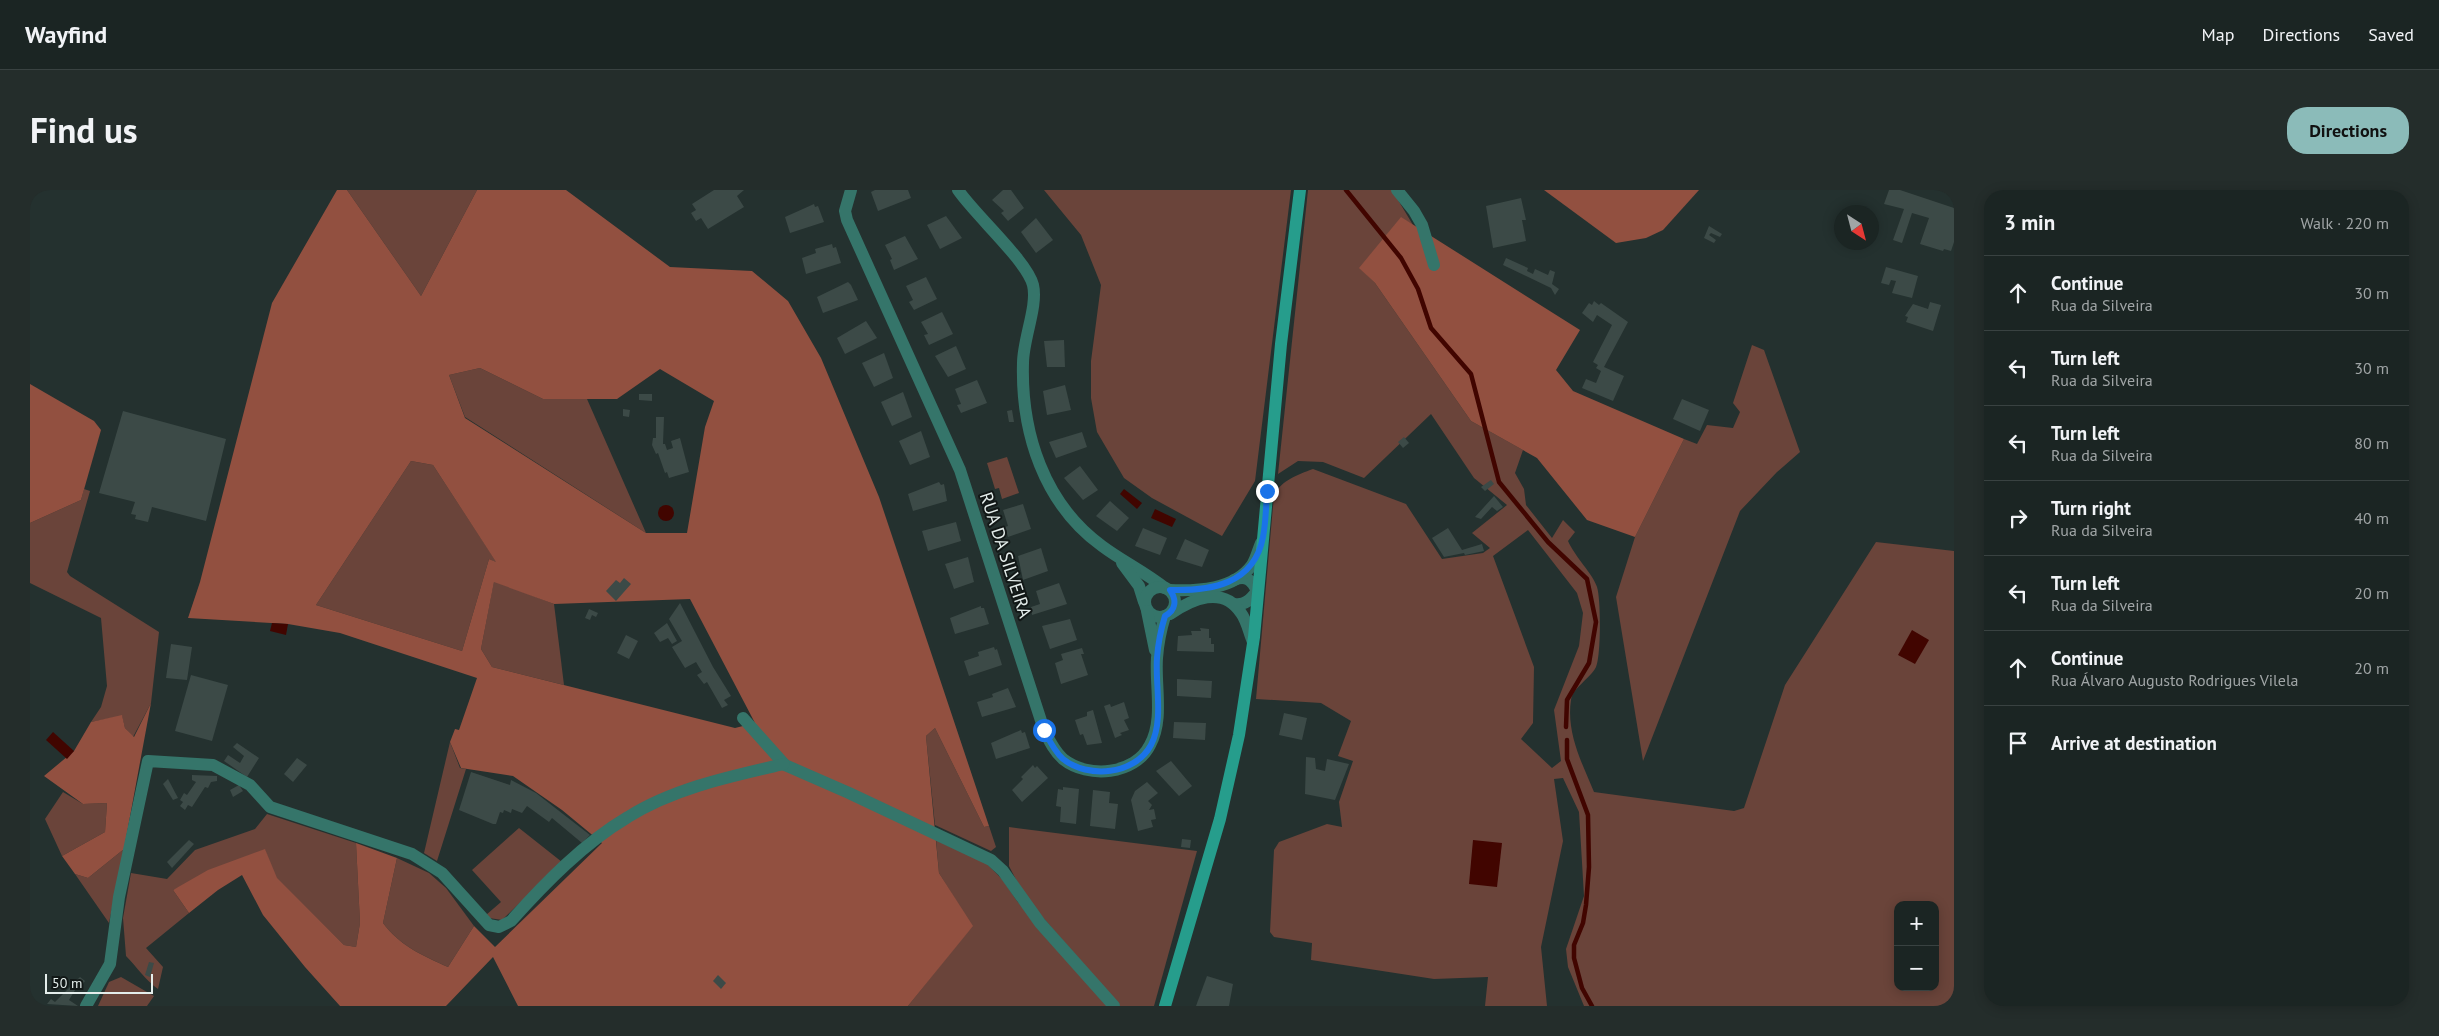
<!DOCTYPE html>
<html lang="en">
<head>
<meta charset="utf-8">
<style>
	body { margin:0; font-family:"PT Sans",sans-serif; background:#242d2b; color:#f1f3f6 }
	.controls { position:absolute; right:15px; bottom:15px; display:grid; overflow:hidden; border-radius:10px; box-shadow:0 2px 12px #0003 }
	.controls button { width:45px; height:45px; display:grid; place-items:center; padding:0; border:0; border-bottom:1px solid #394241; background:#1b2523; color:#f1f3f6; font:25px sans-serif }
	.compass { position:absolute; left:1804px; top:15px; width:45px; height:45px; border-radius:50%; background:#1b2523; box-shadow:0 2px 12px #0003; rotate:144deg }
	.scale { position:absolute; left:15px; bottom:12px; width:108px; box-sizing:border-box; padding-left:5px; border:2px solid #e4edeb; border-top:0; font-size:14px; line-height:18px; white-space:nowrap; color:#e4edeb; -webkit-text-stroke:4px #121817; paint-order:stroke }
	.stop { position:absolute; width:15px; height:15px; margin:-11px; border:4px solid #1a73e8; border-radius:50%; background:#fff }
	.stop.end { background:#1a73e8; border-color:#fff; box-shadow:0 1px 5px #0008 }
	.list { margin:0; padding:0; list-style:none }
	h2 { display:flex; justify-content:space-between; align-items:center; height:65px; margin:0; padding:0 20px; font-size:21px }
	h2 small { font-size:16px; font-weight:400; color:#a0a5a6 }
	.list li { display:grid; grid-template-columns:32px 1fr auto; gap:15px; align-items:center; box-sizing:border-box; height:75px; padding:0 20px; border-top:1px solid #394241 }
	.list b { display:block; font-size:19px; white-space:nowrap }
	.list p { margin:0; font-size:16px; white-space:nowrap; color:#a0a5a6 }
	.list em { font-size:16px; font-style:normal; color:#a0a5a6 }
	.icon { flex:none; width:28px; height:28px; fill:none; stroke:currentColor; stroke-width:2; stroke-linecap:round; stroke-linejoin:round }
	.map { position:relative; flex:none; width:1924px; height:816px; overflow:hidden; border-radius:20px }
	header { display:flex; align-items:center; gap:30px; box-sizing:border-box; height:70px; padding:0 25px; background:#1b2523; border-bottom:1px solid #394241 }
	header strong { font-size:24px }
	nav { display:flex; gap:28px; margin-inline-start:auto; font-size:18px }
	.intro { display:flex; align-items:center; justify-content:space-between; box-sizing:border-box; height:120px; padding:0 30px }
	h1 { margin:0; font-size:35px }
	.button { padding:12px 22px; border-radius:20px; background:#8bbbb9; color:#111; font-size:18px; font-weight:700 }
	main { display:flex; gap:30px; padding:0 30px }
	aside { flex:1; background:#1b2523; border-radius:20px; box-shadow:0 2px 12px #0003 }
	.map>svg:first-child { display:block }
	.green { fill:#6a443a; fill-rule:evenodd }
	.forest { fill:#925040; fill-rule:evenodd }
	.water { fill:#410500 }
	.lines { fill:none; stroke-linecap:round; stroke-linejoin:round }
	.stream { stroke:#410500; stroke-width:4.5 }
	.building { fill:#3c4a47 }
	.street { stroke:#35756a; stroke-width:12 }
	.secondary { stroke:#269d8c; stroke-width:12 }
	.route { stroke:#1a73e8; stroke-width:6 }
	.labels { text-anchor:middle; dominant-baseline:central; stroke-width:4; stroke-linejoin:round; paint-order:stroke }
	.street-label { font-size:18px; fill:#e4edeb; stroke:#121817 }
</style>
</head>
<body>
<header>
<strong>Wayfind</strong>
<nav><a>Map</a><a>Directions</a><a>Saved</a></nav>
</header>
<div class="intro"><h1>Find us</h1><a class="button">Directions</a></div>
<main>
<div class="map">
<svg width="1924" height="816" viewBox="0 0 1924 816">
	<rect width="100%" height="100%" fill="#24312f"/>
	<g class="green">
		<path d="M317,0H447L391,106Z"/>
		<path d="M1014,0H1261L1225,291L1192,346L1122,308L1094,288L1067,242L1061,208V171L1071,95L1051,45Z"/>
		<path d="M1278,0H1362L1383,35L1371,28L1330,78L1345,93L1441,231L1493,260L1485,283L1494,299L1496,315L1522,348L1533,330L1545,342L1538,351C1545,367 1563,384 1567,397C1571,409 1571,466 1566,477C1561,488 1542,498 1541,510C1536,543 1552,573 1564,602L1704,621L1714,618L1755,495L1846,352L1924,361V816H1554L1538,777L1536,759L1554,706L1549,622L1533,588L1524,589L1533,651L1511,757L1517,816H1455L1458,787L1404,789L1281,770L1282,753L1244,747L1240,742L1244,660L1249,652L1297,634L1312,637L1309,612L1323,571L1308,566L1321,531L1291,513L1226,509L1244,305C1252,290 1267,285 1283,279L1376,314L1412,369L1453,363L1460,358L1442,343L1477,315L1444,288L1401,224L1334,288L1293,272L1268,271L1248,284ZM1498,340L1547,403L1553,423L1549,456L1524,520L1531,571L1522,578L1491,549L1503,533L1504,477L1463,366ZM1868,715H1905V797H1868Z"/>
		<path d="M1722,155L1734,160L1770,262L1747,282L1710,321L1613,571L1586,407L1605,347L1654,249L1667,254L1677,235L1703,238L1710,222L1703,213Z"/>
		<path d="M450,178L513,209H557L616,343L435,227L419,185Z"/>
		<path d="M977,267L989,303L972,309L969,298L965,299L957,273Z"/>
		<path d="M381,271L403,275L467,373L459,369L432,461L286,415Z"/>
		<path d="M54,299L60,301L37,382L40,386L129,442L121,513L103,547L95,538L92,526L61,532L71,517L77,496L71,428L0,393V333L51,310Z"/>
		<path d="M464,391L524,414L534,495L462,477L451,459Z"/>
		<path d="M905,538L954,637L959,636L966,657L961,661L905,635L896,546Z"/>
		<path d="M420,552L430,578L436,579L407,671L394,663Z"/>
		<path d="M33,602L53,614L77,613L75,642L32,666L15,629Z"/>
		<path d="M237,624L326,653L330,733L326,757L314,755L246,688L235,660L143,700L159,723L116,758L133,777L128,799C115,790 107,777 96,766L93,728L101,683L137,689L165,660L225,639Z"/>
		<path d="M979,637L1167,661L1124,816H1090L995,707L979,676Z"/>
		<path d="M489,638L532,672L472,730L459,728L456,725L471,712L442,680Z"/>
		<path d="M906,649L956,673L973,690L987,711L1077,816H878L942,736L909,683Z"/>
		<path d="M94,659L79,733L45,684L58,688Z"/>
		<path d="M367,668L399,683L416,698L444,736L418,777C393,766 369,755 353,733Z"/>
		<path d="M91,787L124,806L117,816H68L79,792Z"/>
	</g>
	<g class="forest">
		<path d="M307,0H317L391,106L447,0H536L640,77L722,81L758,111L791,168L849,307L959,636L954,637L905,538L896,546L909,683L943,736L878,816H488L463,767L416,816H310L275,777L233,725L212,685L188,700L159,723L143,700L178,680L235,659L247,688L314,755L326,757L330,733L326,653L367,668L353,733C369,755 393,766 418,777L444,736L465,757L572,653L532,620L483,586L431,578L420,552L425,539L429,540L447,488L310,443L258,434L158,428L170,392L242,113ZM450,178L513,209H587L630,179L684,211L675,237L657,343H616L435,228L419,185ZM381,271L403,275L466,372L459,369L432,461L286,415ZM464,392L524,414L660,409L725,533L705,538L462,477L451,459Z"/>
		<path d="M1514,0H1669L1633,40L1616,48L1586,53Z"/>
		<path d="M1371,27L1550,140L1526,180L1543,201L1654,249L1605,347L1557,330L1507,268L1441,231L1345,93L1329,78Z"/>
		<path d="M0,194L64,231L71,240L51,310L0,333Z"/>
		<path d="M121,513L94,659L58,688L45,684L32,666L75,642L77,613L53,614L14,586L44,561L61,532L92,525L95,538L104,547Z"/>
	</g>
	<g class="water">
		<path d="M1094,299L1112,313L1107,319L1090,304Z"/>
		<circle cx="636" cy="323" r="8"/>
		<path d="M1125,319L1146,329L1142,337L1121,328Z"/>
		<path d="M242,433L258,434L256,445L240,441Z"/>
		<path d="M1882,440L1899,450L1885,474L1868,465Z"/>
		<path d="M23,542L44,561L37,569L16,550Z"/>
		<path d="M1443,650L1472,653L1467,697L1439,694Z"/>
	</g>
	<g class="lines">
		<g class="stream">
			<path d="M1316,0L1371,68L1388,99L1401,138L1441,184L1469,292L1518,352L1557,389L1566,432L1559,473L1537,510L1536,537"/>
			<path d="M1537,550V569L1558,625L1559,677L1556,715L1553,733L1544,755V768L1552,798L1562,816"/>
		</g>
	</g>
	<g class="building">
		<path d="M684,0H714L707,6L714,17L678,39L671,28L666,31L661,23L666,20L662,14Z"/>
		<path d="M845,0H878L881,8L848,21L841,2Z"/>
		<path d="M973,0H981L994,18L978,31L971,23L974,21L962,10Z"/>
		<path d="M1859,0H1870L1924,18V52L1921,61L1914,59L1913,61L1890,54L1899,28L1882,23L1872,53L1863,50L1874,19L1854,14Z"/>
		<path d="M1491,8L1496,30H1492L1496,51L1463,58L1456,16Z"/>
		<path d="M784,14L785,17L788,16L794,32L760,43L755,27Z"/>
		<path d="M916,26L932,48L910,59L897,35Z"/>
		<path d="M1006,28L1023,50L1006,63L991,42Z"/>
		<path d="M1679,36L1692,44L1690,47L1681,43L1679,45L1686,50L1684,53L1674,48Z"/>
		<path d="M875,46L888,69L864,80L860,70L862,69L855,55Z"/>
		<path d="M802,54L803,58L806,57L811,73L776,84L772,68L786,63L785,59Z"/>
		<path d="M1476,68L1498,78L1497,81L1503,84L1505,79L1518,85L1520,80L1525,82L1522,94L1529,99L1525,105L1521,98L1473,75Z"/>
		<path d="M1856,77L1888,86L1882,108L1862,103L1866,91L1861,90L1859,95L1851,93Z"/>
		<path d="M896,87L907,109L884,120L879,112L883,110L876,96Z"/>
		<path d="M818,92L821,95L828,110L793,123L787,107Z"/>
		<path d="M1564,111L1569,115L1571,113L1598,132L1574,177L1594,186L1583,211L1552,198L1556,189L1566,193L1571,181L1566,178L1568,175L1563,172L1582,135L1567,125L1563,132L1552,123L1559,113L1562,115Z"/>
		<path d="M1900,112L1911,115L1903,141L1876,132L1878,127L1875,126L1883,114L1898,119Z"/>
		<path d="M912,122L923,144L899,155L894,145L898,144L891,132Z"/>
		<path d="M836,131L847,148L815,164L807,148Z"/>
		<path d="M1034,150L1035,177H1017L1014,151Z"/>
		<path d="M926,156L936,179L918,187L905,166Z"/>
		<path d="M854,163L863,188L844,197L832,173Z"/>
		<path d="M947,190L957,213L931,223L927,215L931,214L925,199Z"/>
		<path d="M1035,195L1041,220L1017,225L1013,201Z"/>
		<path d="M873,202L882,227L862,236L851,212Z"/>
		<path d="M609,204H622V211L609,210Z"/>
		<path d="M1652,209L1679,220L1670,241L1643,229Z"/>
		<path d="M593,219L600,220L599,227L593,226Z"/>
		<path d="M982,220L984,232H979L977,221Z"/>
		<path d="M93,221L196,249L176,331L122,317L118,332L105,329L106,325L101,324L105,312L69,303Z"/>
		<path d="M626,227H634L633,254H635L637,260L643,258L641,251L650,248L659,282L639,288L637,282L635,283L628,263L626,264L622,255L623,248H626Z"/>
		<path d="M891,241L900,267L880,275L869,251Z"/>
		<path d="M1052,242L1057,257L1026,268L1019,252Z"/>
		<path d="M1374,247L1379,253L1373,258L1368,252Z"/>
		<path d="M1050,276L1068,300L1053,310L1034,288Z"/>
		<path d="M1461,290L1464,294L1455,301L1451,297Z"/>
		<path d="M909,292L911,295L914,294L917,311L883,321L878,304Z"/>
		<path d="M1464,306L1473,317L1467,321L1462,317L1451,329L1445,327Z"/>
		<path d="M1080,311L1099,328L1087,341L1066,326Z"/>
		<path d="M993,314L1001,339L978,347L975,337L978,336L973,320Z"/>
		<path d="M926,332L931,351L898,361L892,341Z"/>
		<path d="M1113,338L1137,348L1130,365L1105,356Z"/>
		<path d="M1418,338L1432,360L1452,354L1454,361L1435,365L1434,363L1414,367L1402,348Z"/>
		<path d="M1155,349L1179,360L1172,377L1146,369Z"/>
		<path d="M1011,358L1018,381L993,390L988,366Z"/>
		<path d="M938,367L944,392L924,399L915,374Z"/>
		<path d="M594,388L601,394L586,411L576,401L586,390L590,393Z"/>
		<path d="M1029,393L1037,414L1002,425L1001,417L1010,414L1006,401Z"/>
		<path d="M650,413L683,477L701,506L694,510L698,515L692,518L677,492L674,494L667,485L672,482L666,472L655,478L642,457L652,451L639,429Z"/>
		<path d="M951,416V418H954L959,434L925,444L920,428Z"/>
		<path d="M559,419L568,423L566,427L562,425L560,430L555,428Z"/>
		<path d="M1040,429L1047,450L1020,459L1012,436Z"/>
		<path d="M637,433L647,451L642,454L638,448L630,452L624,443Z"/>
		<path d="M1170,438L1179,439V448H1181V454H1184V462L1147,461L1148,446L1162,445L1161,441H1171Z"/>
		<path d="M596,445L608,451L599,469L587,463Z"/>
		<path d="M141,454L162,457L157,490L136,488Z"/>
		<path d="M964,457L965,460L967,459L972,475L939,486L934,471L949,466L948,462Z"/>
		<path d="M1052,458L1054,464H1051L1058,485L1031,494L1025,473L1033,470L1031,464Z"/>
		<path d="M161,485L198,495L182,551L145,541Z"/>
		<path d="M1147,489L1182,491L1181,508L1147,506Z"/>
		<path d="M978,498L986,517L952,527L947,512L963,507L962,504Z"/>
		<path d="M1094,512L1099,528L1094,530L1099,540L1090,543L1092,545L1085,548L1074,516L1080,514L1081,517Z"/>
		<path d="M1063,520L1072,553L1057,555L1053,544L1050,545L1045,530L1057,526V522Z"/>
		<path d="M1254,523L1277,528L1272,550L1249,545Z"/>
		<path d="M1144,532L1176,533L1175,550L1143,548Z"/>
		<path d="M991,540L992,543L995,542L1000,558L966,569L961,553Z"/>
		<path d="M207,553L229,568L217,587L194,571L198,565L210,573L214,566L203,557Z"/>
		<path d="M1276,567L1285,568L1286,579L1295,581L1297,569L1319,574L1305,610L1275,604Z"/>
		<path d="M267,568L277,575L263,592L254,584Z"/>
		<path d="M1141,571L1162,596L1149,606L1126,581Z"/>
		<path d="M1003,575L1005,578L1007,576L1018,588L992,612L982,600L993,589L991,587Z"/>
		<path d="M441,582L480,595L481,590L506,603L560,645L552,653L522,628L519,632L497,616L492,623L482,619L481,623L474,620L473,623L470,622L466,634H463L429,620Z"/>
		<path d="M162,585L187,586V591L181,592L178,598L175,597L162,617L158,615L155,620L150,616L153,612L150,610L154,603L157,605L166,592L162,590Z"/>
		<path d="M138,589L148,608L143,610L133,594Z"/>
		<path d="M1117,592L1128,603L1118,611L1122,615L1119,620L1124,619L1126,629L1121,630L1123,637L1108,641L1101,610L1105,601Z"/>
		<path d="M209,595L213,601L203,607L200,600Z"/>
		<path d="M1033,597L1049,599L1046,634L1030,632L1031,617L1026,616L1028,599L1033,600Z"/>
		<path d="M1063,600L1080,602L1079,613L1088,614L1085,639L1060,636Z"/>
		<path d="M1152,649L1161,650L1160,658L1151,657Z"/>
		<path d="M159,650L164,654L142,678L137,672Z"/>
		<path d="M119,772L124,773L120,787L115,785Z"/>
		<path d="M688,785L696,793L691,799L683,791Z"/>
		<path d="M1177,786L1203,794L1199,816H1166Z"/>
		<path d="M50,787L55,791L53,794L50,792L39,810L48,816L17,814L21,809L25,812Z"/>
	</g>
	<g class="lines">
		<g class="street">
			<path d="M821,0L815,21L817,30L930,280L1014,540C1019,550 1024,561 1033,569C1058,589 1105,585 1120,555C1134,530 1125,496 1127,468C1128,454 1131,439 1135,426"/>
			<path d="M928,0C945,25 997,71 1003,95C1008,116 993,149 993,173C991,243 1014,314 1072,356C1092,371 1115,382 1135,398"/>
			<path d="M1367,0L1384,21L1392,35L1404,75"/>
			<path d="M1092,373L1109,396L1114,412"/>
			<path d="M1204,390C1216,385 1222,390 1227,401C1221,409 1215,416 1204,414"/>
			<circle cx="1130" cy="412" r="15"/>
			<path d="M1140,400C1167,401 1204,400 1222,375C1226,369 1228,360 1231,353"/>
			<path d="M1117,421L1125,460"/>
			<path d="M1140,424C1162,409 1193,395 1211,423C1217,431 1219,443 1223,452"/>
			<path d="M713,528L755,575L819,603L961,670L973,681L1010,733L1084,816"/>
			<path d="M56,816L80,774L89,707L118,571L183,575L220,595L240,617L382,664L412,683L459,735L469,737L481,731C515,693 554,653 598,627C644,598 702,586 754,574"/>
		</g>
		<path class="secondary" d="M1135,816L1190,629L1209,545L1224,447L1251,154L1270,0"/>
	</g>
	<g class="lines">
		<path class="route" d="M1014,540C1019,550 1024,561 1033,569C1058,589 1105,585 1121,555C1134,530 1125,495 1127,468C1128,454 1131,439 1135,426C1146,420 1147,410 1140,400C1180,401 1224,395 1233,347C1236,332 1236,316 1237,301"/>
	</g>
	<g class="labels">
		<g class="street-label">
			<text transform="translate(976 365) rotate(72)">RUA DA SILVEIRA</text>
		</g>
	</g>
</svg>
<div class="controls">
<button>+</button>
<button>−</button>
</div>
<svg class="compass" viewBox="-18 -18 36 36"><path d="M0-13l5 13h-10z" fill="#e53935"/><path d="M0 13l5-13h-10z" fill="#a0a5a6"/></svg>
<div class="scale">50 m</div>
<div class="stop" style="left:1014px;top:540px"></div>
<div class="stop end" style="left:1237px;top:301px"></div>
</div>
<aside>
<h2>3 min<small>Walk · 220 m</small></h2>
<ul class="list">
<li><svg class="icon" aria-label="ahead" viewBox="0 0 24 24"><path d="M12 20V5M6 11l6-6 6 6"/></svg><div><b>Continue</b><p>Rua da Silveira</p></div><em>30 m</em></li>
<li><svg class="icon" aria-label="left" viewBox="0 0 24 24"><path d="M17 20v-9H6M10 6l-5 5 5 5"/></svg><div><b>Turn left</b><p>Rua da Silveira</p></div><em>30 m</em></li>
<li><svg class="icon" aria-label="left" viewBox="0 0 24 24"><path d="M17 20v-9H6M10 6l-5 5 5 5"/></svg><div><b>Turn left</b><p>Rua da Silveira</p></div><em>80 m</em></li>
<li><svg class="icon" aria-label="right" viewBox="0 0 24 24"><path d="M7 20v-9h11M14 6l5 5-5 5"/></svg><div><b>Turn right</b><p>Rua da Silveira</p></div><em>40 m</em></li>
<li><svg class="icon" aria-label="left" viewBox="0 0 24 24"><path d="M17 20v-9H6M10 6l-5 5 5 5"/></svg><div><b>Turn left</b><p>Rua da Silveira</p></div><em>20 m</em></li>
<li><svg class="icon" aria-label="ahead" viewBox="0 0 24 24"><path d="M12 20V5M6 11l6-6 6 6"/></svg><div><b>Continue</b><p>Rua Álvaro Augusto Rodrigues Vilela</p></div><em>20 m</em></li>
<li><svg class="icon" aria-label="arrive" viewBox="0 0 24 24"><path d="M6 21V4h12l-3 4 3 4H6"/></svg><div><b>Arrive at destination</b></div></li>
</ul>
</aside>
</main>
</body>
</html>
